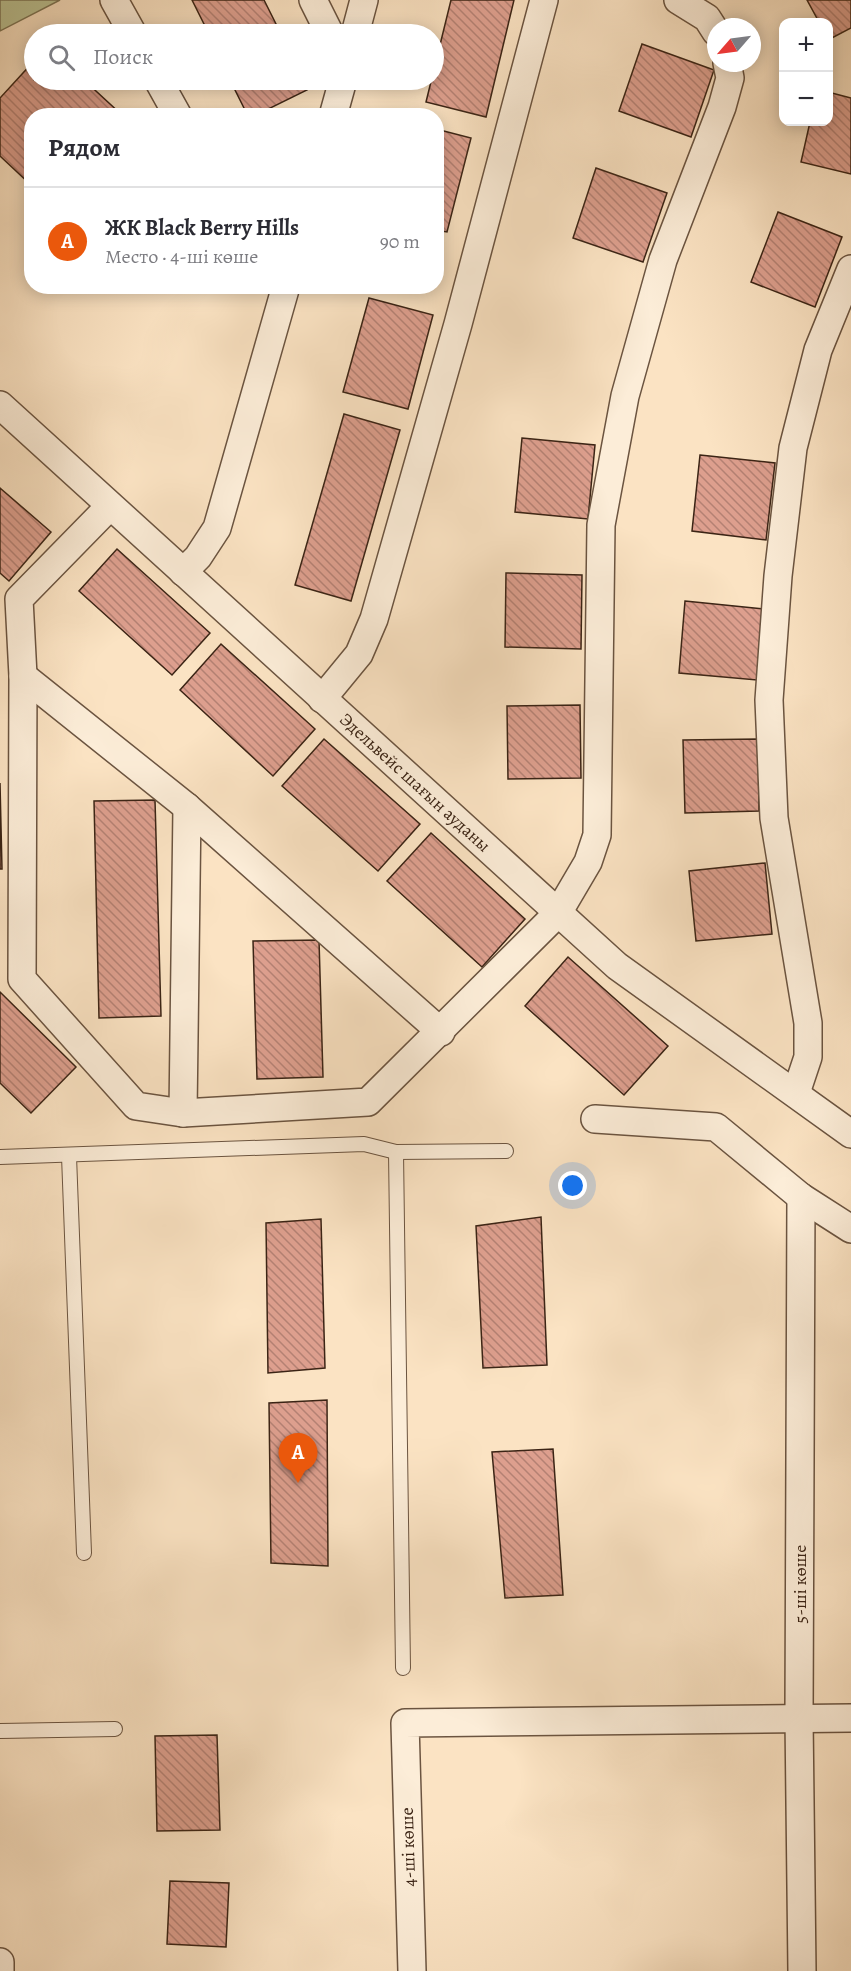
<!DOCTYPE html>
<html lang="ru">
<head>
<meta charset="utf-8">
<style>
	body { margin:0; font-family:Alegreya,serif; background:#f2f2f3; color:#2b2b33 }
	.controls { position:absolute; right:18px; top:18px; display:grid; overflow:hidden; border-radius:12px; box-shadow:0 3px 15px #0003 }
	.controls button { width:54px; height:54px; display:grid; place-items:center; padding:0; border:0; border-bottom:2px solid #e1e1e2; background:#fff; color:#2b2b33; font:30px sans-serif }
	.compass { position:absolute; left:707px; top:18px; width:54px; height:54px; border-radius:50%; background:#fff; box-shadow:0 3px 15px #0003; rotate:242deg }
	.you { position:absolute; left:573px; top:1186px; width:21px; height:21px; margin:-15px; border:4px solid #fff; border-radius:50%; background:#1a73e8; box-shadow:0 0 0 9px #1a73e833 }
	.badge { display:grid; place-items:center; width:39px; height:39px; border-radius:50%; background:#ea580c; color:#fff; font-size:20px; font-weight:700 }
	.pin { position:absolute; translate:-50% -50px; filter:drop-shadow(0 2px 3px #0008) }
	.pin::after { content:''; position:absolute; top:32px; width:21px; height:18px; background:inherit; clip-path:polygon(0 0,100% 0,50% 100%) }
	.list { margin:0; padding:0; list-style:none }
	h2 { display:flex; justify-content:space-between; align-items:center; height:78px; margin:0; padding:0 24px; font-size:26px }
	h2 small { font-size:20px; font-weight:400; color:#7c7c81 }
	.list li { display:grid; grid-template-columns:39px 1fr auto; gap:18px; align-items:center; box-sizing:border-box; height:108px; padding:0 24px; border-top:2px solid #e1e1e2 }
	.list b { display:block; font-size:22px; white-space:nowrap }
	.list p { margin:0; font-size:20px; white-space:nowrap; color:#7c7c81 }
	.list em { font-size:20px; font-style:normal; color:#7c7c81 }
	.icon { flex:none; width:33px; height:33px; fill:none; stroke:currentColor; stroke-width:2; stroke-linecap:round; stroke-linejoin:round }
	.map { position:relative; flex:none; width:851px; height:1971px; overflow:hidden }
	.search { position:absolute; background:#fff; box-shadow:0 3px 15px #0003; left:24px; top:24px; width:420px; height:66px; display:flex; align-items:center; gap:15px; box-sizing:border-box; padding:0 21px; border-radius:33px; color:#7c7c81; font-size:22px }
	.panel { position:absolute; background:#fff; box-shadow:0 3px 15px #0003; left:24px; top:108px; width:420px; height:186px; border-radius:24px }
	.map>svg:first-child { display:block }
	.pitch { fill:#bcc495; stroke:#7c7455; stroke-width:1.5 }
	.building { fill:url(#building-back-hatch); stroke:#3b2415; stroke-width:1.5 }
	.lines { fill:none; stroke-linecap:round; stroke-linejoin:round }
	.lane-casing { stroke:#6b5440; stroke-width:16 }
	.street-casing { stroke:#6b5440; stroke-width:30 }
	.lane { stroke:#fcedd8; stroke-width:14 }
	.street { stroke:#fcedd8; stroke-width:27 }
	.labels { text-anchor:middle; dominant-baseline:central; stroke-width:5; stroke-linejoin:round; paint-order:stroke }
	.street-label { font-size:18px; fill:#3b2415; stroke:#fcedd8 }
</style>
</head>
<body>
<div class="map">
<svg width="851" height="1971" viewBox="0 0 851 1971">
	<defs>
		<pattern id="building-back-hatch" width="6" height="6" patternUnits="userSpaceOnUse" patternTransform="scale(1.5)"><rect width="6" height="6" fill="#dd9f8e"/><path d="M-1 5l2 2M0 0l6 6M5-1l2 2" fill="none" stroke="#b48173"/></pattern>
	</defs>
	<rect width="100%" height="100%" fill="#fbe3c3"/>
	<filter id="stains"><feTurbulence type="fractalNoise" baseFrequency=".00333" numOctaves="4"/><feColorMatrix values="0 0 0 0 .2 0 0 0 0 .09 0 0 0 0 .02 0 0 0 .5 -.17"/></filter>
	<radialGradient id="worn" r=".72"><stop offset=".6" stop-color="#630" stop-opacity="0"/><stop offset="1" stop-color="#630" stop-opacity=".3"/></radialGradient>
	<path class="pitch" d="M0,0H60L0,31Z"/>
	<g class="building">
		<path d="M192,0H264L281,34H209Z"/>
		<path d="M451,0H514L486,117L426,102Z"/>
		<path d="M807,0H851V28L828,40V22H819Z"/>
		<path d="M642,44L714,70L691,137L619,111Z"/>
		<path d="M34,61V80H84L123,116H32V186L0,156V98Z"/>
		<path d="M230,80H302L307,90L254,116H248Z"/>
		<path d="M828,92L851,98V174L801,162L810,122H828Z"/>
		<path d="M436,129L471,138L447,232L436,230Z"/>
		<path d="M596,168L667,193L643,262L573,238Z"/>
		<path d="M778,212L842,237L815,307L751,282Z"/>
		<path d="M369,298L433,315L408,409L343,392Z"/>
		<path d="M344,414L400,430L351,601L295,585Z"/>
		<path d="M522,438L595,445L588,519L515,512Z"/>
		<path d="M700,455L775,463L766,540L692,531Z"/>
		<path d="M0,488L51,532L9,581L0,573Z"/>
		<path d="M117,549L210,633L172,675L79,591Z"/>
		<path d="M506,573L582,575L581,649L505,647Z"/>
		<path d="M685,601L764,609L757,680L679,673Z"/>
		<path d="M221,644L315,729L273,776L180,690Z"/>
		<path d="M580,705L581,778L508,779L507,706Z"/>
		<path d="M324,739L420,824L378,871L282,786Z"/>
		<path d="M758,739L759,811L685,813L683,740Z"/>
		<path d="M0,783L2,869H0Z"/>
		<path d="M155,800L161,1016L99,1018L94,801Z"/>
		<path d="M431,833L525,919L482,967L387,881Z"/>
		<path d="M765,863L772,934L696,941L689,871Z"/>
		<path d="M319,940L323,1077L257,1079L253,941Z"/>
		<path d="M568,957L668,1046L624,1095L525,1006Z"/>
		<path d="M0,992L76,1067L31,1113L0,1083Z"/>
		<path d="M541,1217L547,1365L483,1368L476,1226Z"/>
		<path d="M321,1219L325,1368L268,1373L266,1223Z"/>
		<path d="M327,1400L328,1566L271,1563L269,1403Z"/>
		<path d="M553,1449L563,1595L505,1598L492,1452Z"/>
		<path d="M217,1735L220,1830L157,1831L155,1736Z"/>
		<path d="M170,1881L229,1883L226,1947L167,1944Z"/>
	</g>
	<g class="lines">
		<g class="lane-casing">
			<g id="lane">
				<path d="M396,1152L403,1668"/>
				<path d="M69,1156L84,1553"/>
				<path d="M0,1157L364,1144L396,1152L506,1151"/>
				<path d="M0,1731L115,1729"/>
			</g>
		</g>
		<g class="street-casing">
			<g id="street">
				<path d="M114,0L133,34"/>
				<path d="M313,0L330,34"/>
				<path d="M678,0L707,18L716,32"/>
				<path d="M355,34L364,0"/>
				<path d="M158,80L178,116"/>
				<path d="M333,116L343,80"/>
				<path id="s1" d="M0,405L617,966L851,1134"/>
				<path d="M110,506L19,599L23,676L22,979L136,1106L183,1113L368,1102L558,913L588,862L597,835L601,525L625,396L663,260L722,107L730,78L727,63"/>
				<path d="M183,572L198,557L217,528L286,286"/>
				<path d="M23,676L187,807L441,1032"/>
				<path d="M322,699L359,654L374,619L458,324L544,0"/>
				<path d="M796,1093L808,1057V1023L774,818L769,700L778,576L793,448L818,350L851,269"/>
				<path d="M183,1113L187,807"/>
				<path d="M595,1119L716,1127L801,1197L851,1229"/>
				<path d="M801,1197L799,1718L802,1971"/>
				<path d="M0,1962V1971"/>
				<path d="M412,1971L405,1723L851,1718"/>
			</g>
		</g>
		<use href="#lane" class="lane"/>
		<use href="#street" class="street"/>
	</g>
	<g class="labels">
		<g class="street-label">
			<text stroke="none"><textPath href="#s1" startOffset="561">Эдельвейс шағын ауданы</textPath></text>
			<text transform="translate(800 1584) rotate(-90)">5-ші көше</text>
			<text transform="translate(408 1847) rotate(-92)">4-ші көше</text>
		</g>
	</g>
	<rect width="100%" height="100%" filter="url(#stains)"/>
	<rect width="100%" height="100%" fill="url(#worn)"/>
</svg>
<div class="controls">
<button>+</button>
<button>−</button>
</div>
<svg class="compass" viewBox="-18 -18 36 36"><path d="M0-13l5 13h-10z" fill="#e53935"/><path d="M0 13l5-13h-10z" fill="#7c7c81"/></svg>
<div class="you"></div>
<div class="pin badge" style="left:298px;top:1483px">A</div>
<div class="search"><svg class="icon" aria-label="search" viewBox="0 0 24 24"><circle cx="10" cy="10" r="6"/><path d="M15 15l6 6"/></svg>Поиск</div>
<section class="panel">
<h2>Рядом<small></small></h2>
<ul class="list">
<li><span class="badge">A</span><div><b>ЖК Black Berry Hills</b><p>Место · 4-ші көше</p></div><em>90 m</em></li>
</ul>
</section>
</div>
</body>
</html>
